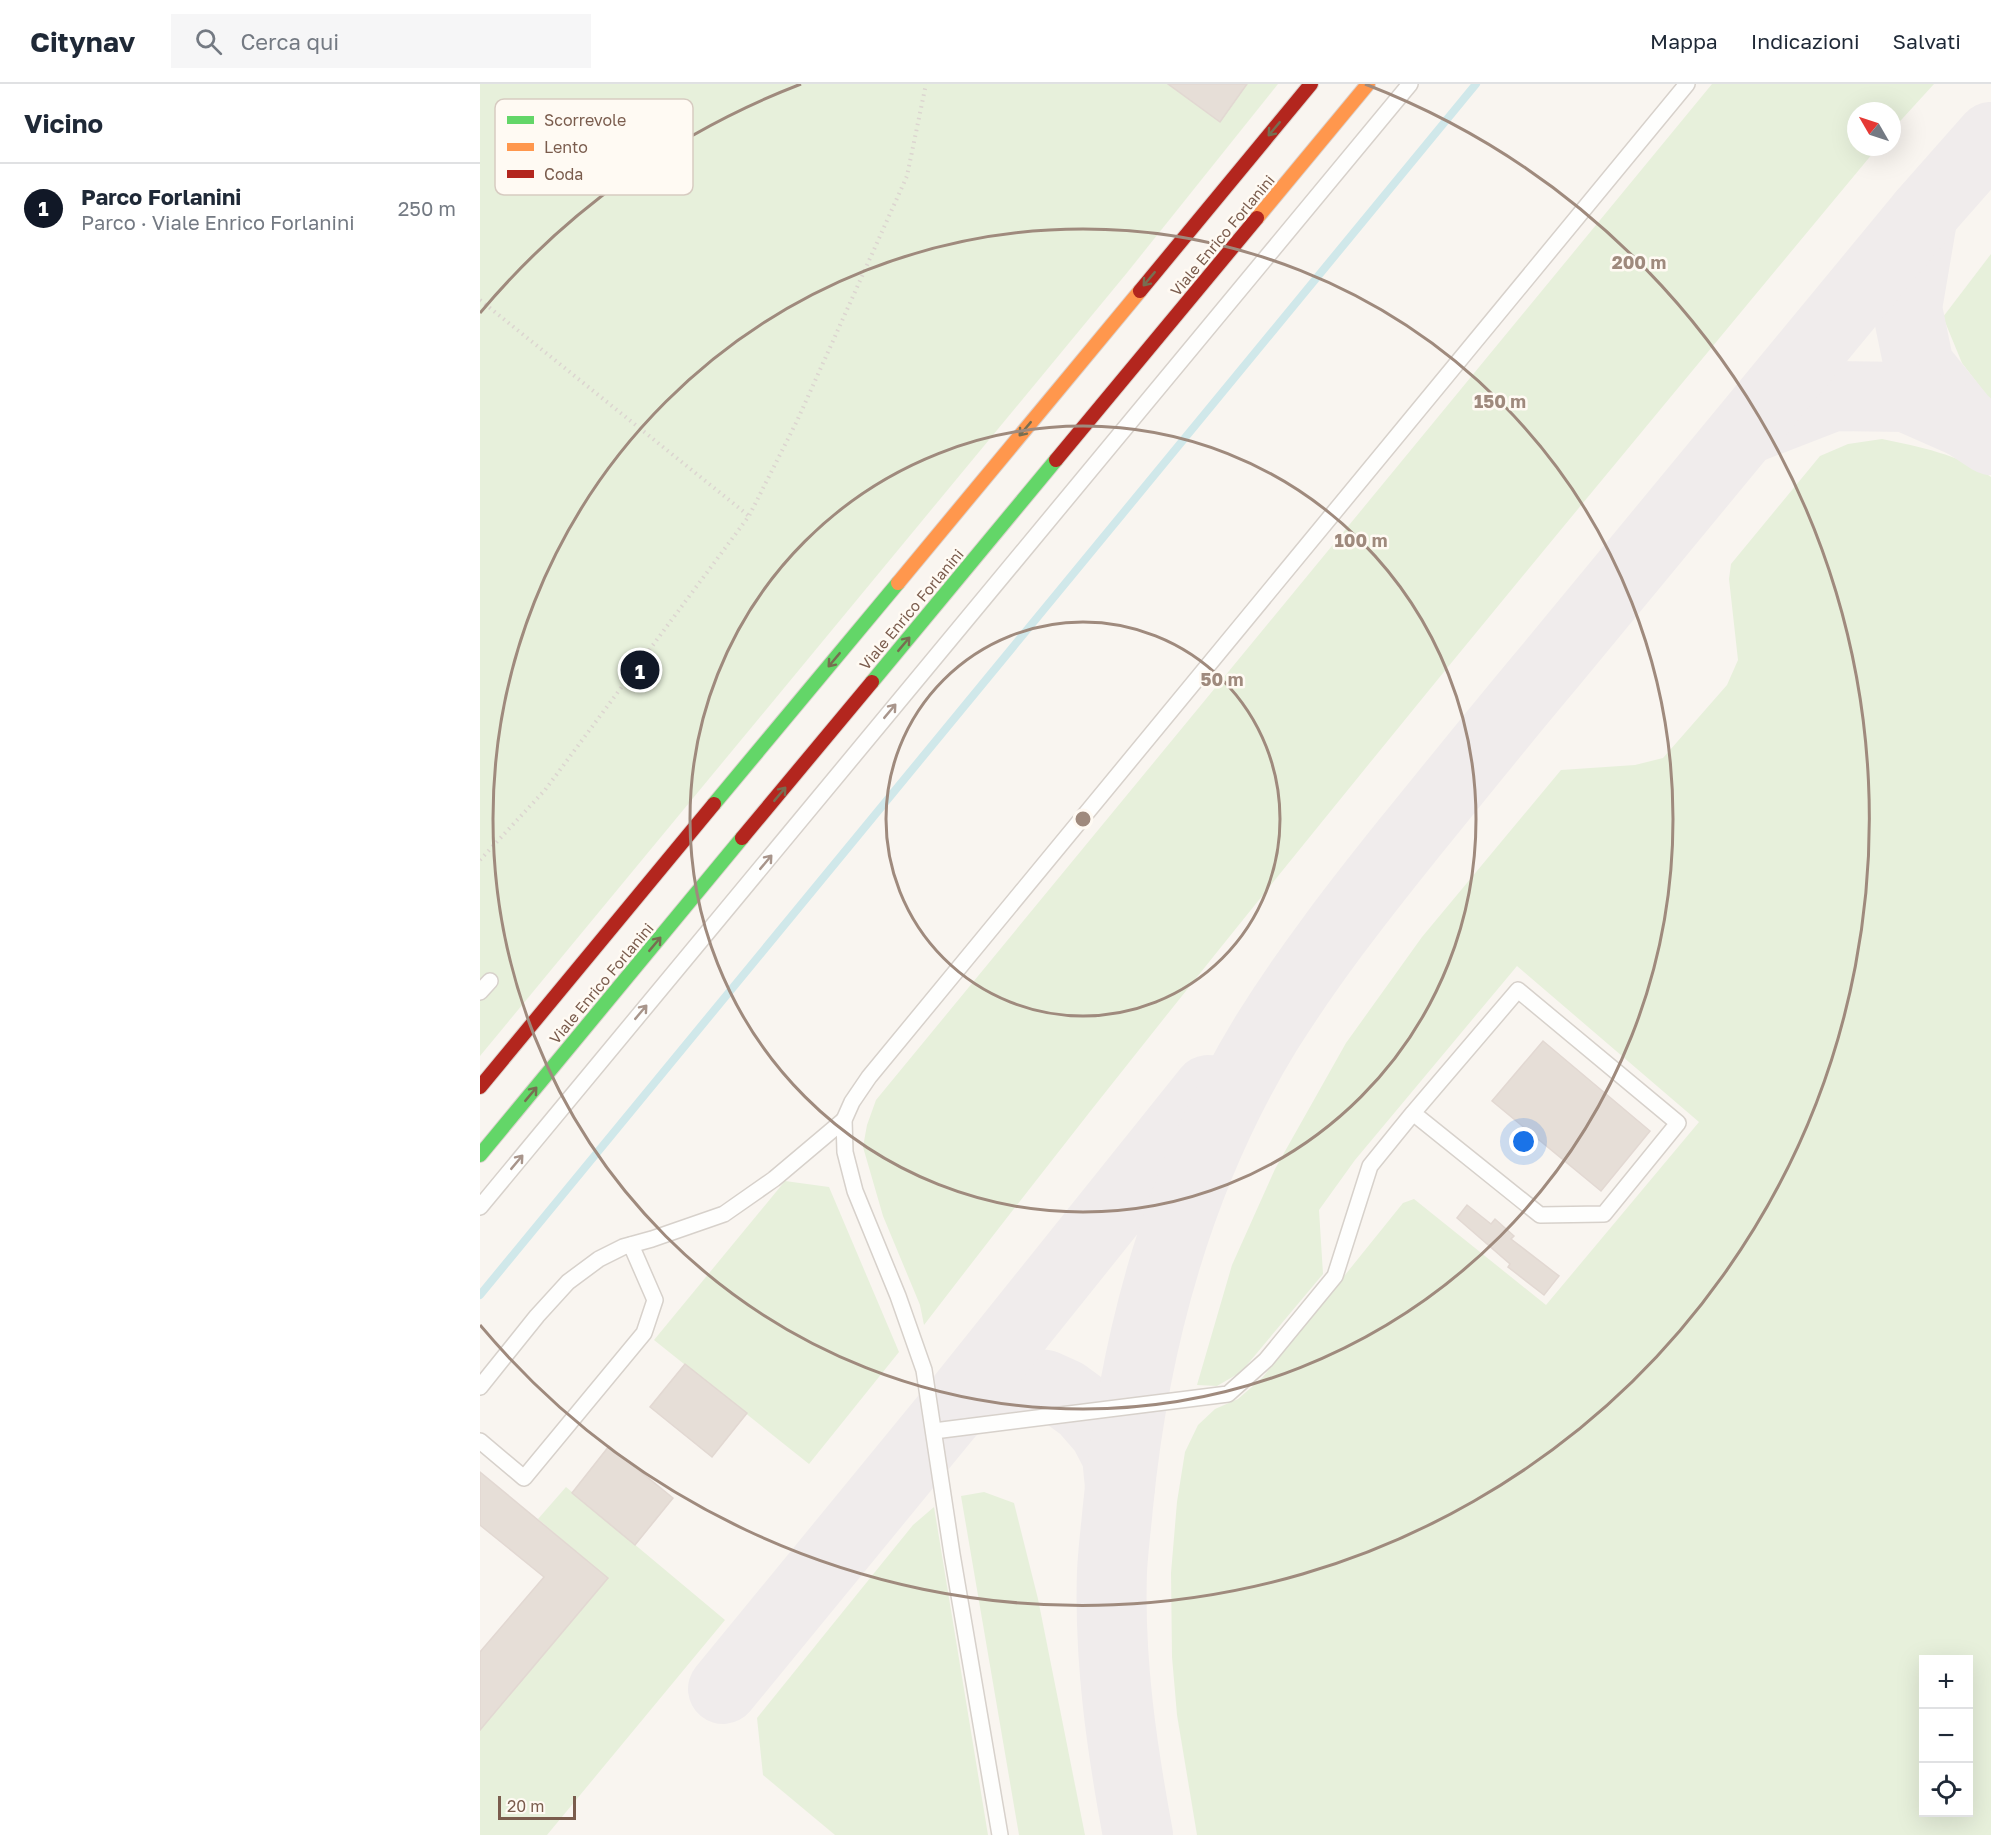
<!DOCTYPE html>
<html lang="it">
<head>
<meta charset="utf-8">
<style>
	body { margin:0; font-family:"Golos Text",sans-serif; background:#f6f6f7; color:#1f2937 }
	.controls { position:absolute; right:18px; bottom:18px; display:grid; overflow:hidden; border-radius:0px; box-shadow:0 6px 24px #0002 }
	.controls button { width:54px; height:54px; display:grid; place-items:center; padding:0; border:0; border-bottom:2px solid #e0e1e3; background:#fff; color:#1f2937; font:30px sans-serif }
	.compass { position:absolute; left:1367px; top:18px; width:54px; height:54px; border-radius:50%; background:#fff; box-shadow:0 6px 24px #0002; rotate:309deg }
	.scale { position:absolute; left:18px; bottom:15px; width:78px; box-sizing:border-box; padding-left:6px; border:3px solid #7a5c4d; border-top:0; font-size:16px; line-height:21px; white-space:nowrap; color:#7a5c4d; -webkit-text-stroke:4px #fffaf3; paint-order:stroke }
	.you { position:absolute; left:1044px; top:1058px; width:21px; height:21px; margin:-15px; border:4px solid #fff; border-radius:50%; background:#1a73e8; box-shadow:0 0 0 9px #1a73e833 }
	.badge { display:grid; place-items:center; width:39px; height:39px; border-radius:50%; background:#111827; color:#fff; font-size:20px; font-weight:700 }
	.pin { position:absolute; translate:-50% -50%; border:3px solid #fff; box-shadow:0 2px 6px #0006 }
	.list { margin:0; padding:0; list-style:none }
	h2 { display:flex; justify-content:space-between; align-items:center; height:78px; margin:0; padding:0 24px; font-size:26px }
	h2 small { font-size:20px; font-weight:400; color:#747a83 }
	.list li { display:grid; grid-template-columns:39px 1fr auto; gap:18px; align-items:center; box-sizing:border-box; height:90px; padding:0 24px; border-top:2px solid #e0e1e3 }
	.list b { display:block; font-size:22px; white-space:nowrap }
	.list p { margin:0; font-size:20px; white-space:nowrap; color:#747a83 }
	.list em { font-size:20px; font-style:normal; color:#747a83 }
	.icon { flex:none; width:33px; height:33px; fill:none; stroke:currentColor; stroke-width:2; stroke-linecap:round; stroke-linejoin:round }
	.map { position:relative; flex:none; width:1511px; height:1751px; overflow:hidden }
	header { display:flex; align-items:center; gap:36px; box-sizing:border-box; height:84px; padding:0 30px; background:#fff; border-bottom:2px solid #e0e1e3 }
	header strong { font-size:28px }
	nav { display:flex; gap:33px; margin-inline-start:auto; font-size:21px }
	.search { width:420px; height:54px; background:#f6f6f7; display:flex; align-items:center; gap:15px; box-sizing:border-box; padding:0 21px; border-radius:0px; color:#747a83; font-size:22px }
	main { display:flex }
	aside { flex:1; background:#fff }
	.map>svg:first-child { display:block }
	.green { fill:#e7f0db; fill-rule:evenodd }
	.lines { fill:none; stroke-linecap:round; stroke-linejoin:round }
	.stream { stroke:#d0e8ea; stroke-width:8 }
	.taxiway { stroke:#f0ecec; stroke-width:70 }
	.building { fill:#e6ded7; stroke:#e2d8d2; stroke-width:1.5 }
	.lane-casing { stroke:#d7d1cb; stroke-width:18 }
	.fast-casing { stroke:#dad1cc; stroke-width:16 }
	.slow-casing { stroke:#dad1cc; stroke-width:16 }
	.jam-casing { stroke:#dad1cc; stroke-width:16 }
	.path { stroke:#dcd5d0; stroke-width:4; stroke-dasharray:1.5 4.5; stroke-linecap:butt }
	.lane { stroke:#fefefd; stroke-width:15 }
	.fast { stroke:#63d668; stroke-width:14 }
	.slow { stroke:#ff974d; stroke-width:14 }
	.jam { stroke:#b3261e; stroke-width:14 }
	.oneway { stroke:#776e51 }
	.oneway2 { stroke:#a8958b }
	.ring { fill:none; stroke:#9f8a7d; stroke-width:3 }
	.labels { text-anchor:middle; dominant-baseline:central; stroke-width:5; stroke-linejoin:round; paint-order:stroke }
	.street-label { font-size:15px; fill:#7a5c4d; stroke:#fffaf3 }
	.key { fill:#fffaf3; stroke:#d7cbc1; stroke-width:1.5 }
	.key-label { font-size:16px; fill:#7a5c4d }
	.centre { fill:#9f8a7d; stroke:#fffaf3; stroke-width:3 }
	.ring-label { font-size:18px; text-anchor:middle; font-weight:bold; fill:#9f8a7d; stroke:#fffaf3; stroke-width:5; stroke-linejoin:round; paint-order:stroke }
</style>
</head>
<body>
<header>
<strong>Citynav</strong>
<div class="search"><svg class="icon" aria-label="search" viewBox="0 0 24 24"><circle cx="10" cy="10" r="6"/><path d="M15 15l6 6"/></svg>Cerca qui</div>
<nav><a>Mappa</a><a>Indicazioni</a><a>Salvati</a></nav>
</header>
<main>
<aside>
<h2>Vicino<small></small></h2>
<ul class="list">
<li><span class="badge">1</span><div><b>Parco Forlanini</b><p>Parco · Viale Enrico Forlanini</p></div><em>250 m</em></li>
</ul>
</aside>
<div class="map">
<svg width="1511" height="1751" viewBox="0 0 1511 1751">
	<rect width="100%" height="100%" fill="#f9f5f0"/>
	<g class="green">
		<path d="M0,0H798L646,190L0,972Z"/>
		<path d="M1232,0H1454L1412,46V27H1376V63H1398C1075,452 752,840 444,1241L440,1221L403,1132L383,1063L387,1041L396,1016Z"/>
		<path d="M1511,170V317L1482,279L1463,233Z"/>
		<path d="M1402,355C1440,363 1478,370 1511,393V1751H717L697,1631L692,1573L691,1489L697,1418L705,1368L718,1341L735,1325L758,1315L782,1294L923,1119L934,1115L1066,1221L1219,1038L1037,882L875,1076L839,1126L843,1190L761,1288L737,1302L717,1301L752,1181L795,1085L866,959L942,853L1081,686L1155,681L1183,674L1247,601L1258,576L1249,495L1251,480L1340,372L1368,360ZM1444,1576H1488V1728H1444Z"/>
		<path d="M305,1097L349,1103L419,1268L329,1380L174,1256Z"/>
		<path d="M86,1403L245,1536L67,1751H0V1646L127,1494L58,1435Z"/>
		<path d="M504,1408L534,1419L558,1515L605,1751H539L481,1412Z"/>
		<path d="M454,1423L508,1751H355L283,1691L277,1634L433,1441Z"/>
	</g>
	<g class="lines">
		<path class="stream" d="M0,1211L996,0"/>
		<g class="taxiway">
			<path d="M1443,130L1427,224L1439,282L1485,339"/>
			<path d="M1268,345L1353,312L1426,313L1485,339L1511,356"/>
			<path d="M471,1327L496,1306L520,1300L544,1298L565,1301L585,1310L604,1324L624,1347L637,1372L640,1403"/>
			<path d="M243,1605L471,1327L728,1006"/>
			<path d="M658,1751C642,1665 629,1577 632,1488C633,1466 636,1444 638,1422C654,1257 699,1091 787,948C829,881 877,819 926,758C974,699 1021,640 1070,582C1194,431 1319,281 1443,130L1511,53"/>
		</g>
	</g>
	<g class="building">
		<path d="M688,0H767L740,38Z"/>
		<path d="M1063,957L1170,1047L1121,1107L1012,1017Z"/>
		<path d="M987,1121L1011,1140L1015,1135L1034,1152L1031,1155L1079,1192L1064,1211L1028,1183L1030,1180L977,1134Z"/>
		<path d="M205,1280L267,1329L232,1373L170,1323Z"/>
		<path d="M129,1362L193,1414L155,1461L92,1409Z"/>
		<path d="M0,1388L128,1494L0,1646V1568L64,1493L0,1441Z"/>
	</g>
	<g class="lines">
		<g class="lane-casing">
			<g id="lane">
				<path d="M0,908L10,897"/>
				<path d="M0,1123L930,0"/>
				<path d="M0,1303L57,1232L88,1198L119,1175L143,1163L172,1155L244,1130L294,1095L364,1036"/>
				<path d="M454,1347L748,1310L786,1276L855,1192L890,1082L933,1029L1060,1131L1124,1130L1198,1039L1038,906L933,1029"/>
				<path d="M0,1357L44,1394L164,1249L175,1216L151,1161"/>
				<path d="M520,1751L472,1470L444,1286L418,1212L375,1107L365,1068L364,1036L372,1018L389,993L1207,0"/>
			</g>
		</g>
		<g class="fast-casing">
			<g id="fast">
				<path d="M392,598L576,376"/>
				<path d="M234,720L418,499"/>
				<path d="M0,1071L262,754"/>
			</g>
		</g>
		<g class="slow-casing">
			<g id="slow">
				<path d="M777,134L888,0"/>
				<path d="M418,499L660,207"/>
			</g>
		</g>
		<g class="jam-casing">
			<g id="jam">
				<path d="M660,207L831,0"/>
				<path d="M576,376L777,134"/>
				<path d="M262,754L392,598"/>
				<path d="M0,1003L234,720"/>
			</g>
		</g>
		<g class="path">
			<path d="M0,216L269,432"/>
			<path d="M0,776L65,706L269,432L317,337L427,92L446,0"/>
		</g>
		<use href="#lane" class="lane"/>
		<use href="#fast" class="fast"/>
		<use href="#slow" class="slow"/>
		<use href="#jam" class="jam"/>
	</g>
	<defs><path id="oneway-shaft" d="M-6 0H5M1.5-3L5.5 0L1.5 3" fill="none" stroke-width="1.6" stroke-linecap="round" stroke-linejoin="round" transform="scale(1.5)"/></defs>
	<g class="oneway">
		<use href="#oneway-shaft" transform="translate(794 45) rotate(130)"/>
		<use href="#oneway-shaft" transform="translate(669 195) rotate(130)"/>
		<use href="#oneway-shaft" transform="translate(545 345) rotate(130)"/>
		<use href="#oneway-shaft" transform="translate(424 560) rotate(-50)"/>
		<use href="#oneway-shaft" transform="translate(354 576) rotate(130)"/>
		<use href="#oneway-shaft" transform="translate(300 710) rotate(-50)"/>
		<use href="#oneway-shaft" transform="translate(175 860) rotate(-50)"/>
		<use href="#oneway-shaft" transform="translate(51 1010) rotate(-50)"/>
	</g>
	<g class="oneway2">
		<use href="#oneway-shaft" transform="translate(410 627) rotate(-50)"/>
		<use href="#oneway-shaft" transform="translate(286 778) rotate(-50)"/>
		<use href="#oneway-shaft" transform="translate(161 928) rotate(-50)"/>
		<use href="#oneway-shaft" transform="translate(37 1078) rotate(-50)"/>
	</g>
	<g class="ring">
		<circle cx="603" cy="735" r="197"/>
		<circle cx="603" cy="735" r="393"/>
		<circle cx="603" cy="735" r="590"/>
		<path d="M0 229A787 787 0 0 1 321 0M885 0A787 787 0 1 1 0 1241"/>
	</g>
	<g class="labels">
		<g class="street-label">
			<text transform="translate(742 151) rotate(-50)">Viale Enrico Forlanini</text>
			<text transform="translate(431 525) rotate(-50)">Viale Enrico Forlanini</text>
			<text transform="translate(121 899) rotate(-50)">Viale Enrico Forlanini</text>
		</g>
	</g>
	<rect x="15" y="15" width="198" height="96" rx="9" class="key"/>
	<rect x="27" y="32" width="27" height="8" fill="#63d668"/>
	<rect x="27" y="59" width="27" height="8" fill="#ff974d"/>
	<rect x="27" y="86" width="27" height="8" fill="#b3261e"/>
	<g class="key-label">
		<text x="64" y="42">Scorrevole</text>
		<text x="64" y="69">Lento</text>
		<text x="64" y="96">Coda</text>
	</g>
	<circle cx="603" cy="735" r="9" class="centre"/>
	<g class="ring-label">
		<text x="1159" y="185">200 m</text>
		<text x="1020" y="324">150 m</text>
		<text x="881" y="463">100 m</text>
		<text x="742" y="602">50 m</text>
	</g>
</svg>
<div class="controls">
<button>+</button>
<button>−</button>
<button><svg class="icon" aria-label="locate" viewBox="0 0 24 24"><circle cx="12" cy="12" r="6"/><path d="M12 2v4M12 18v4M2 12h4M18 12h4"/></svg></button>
</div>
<svg class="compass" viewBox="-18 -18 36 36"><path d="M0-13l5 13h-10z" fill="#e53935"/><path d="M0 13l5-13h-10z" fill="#747a83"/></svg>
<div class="scale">20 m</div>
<div class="you"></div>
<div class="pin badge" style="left:160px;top:586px">1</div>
</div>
</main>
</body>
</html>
